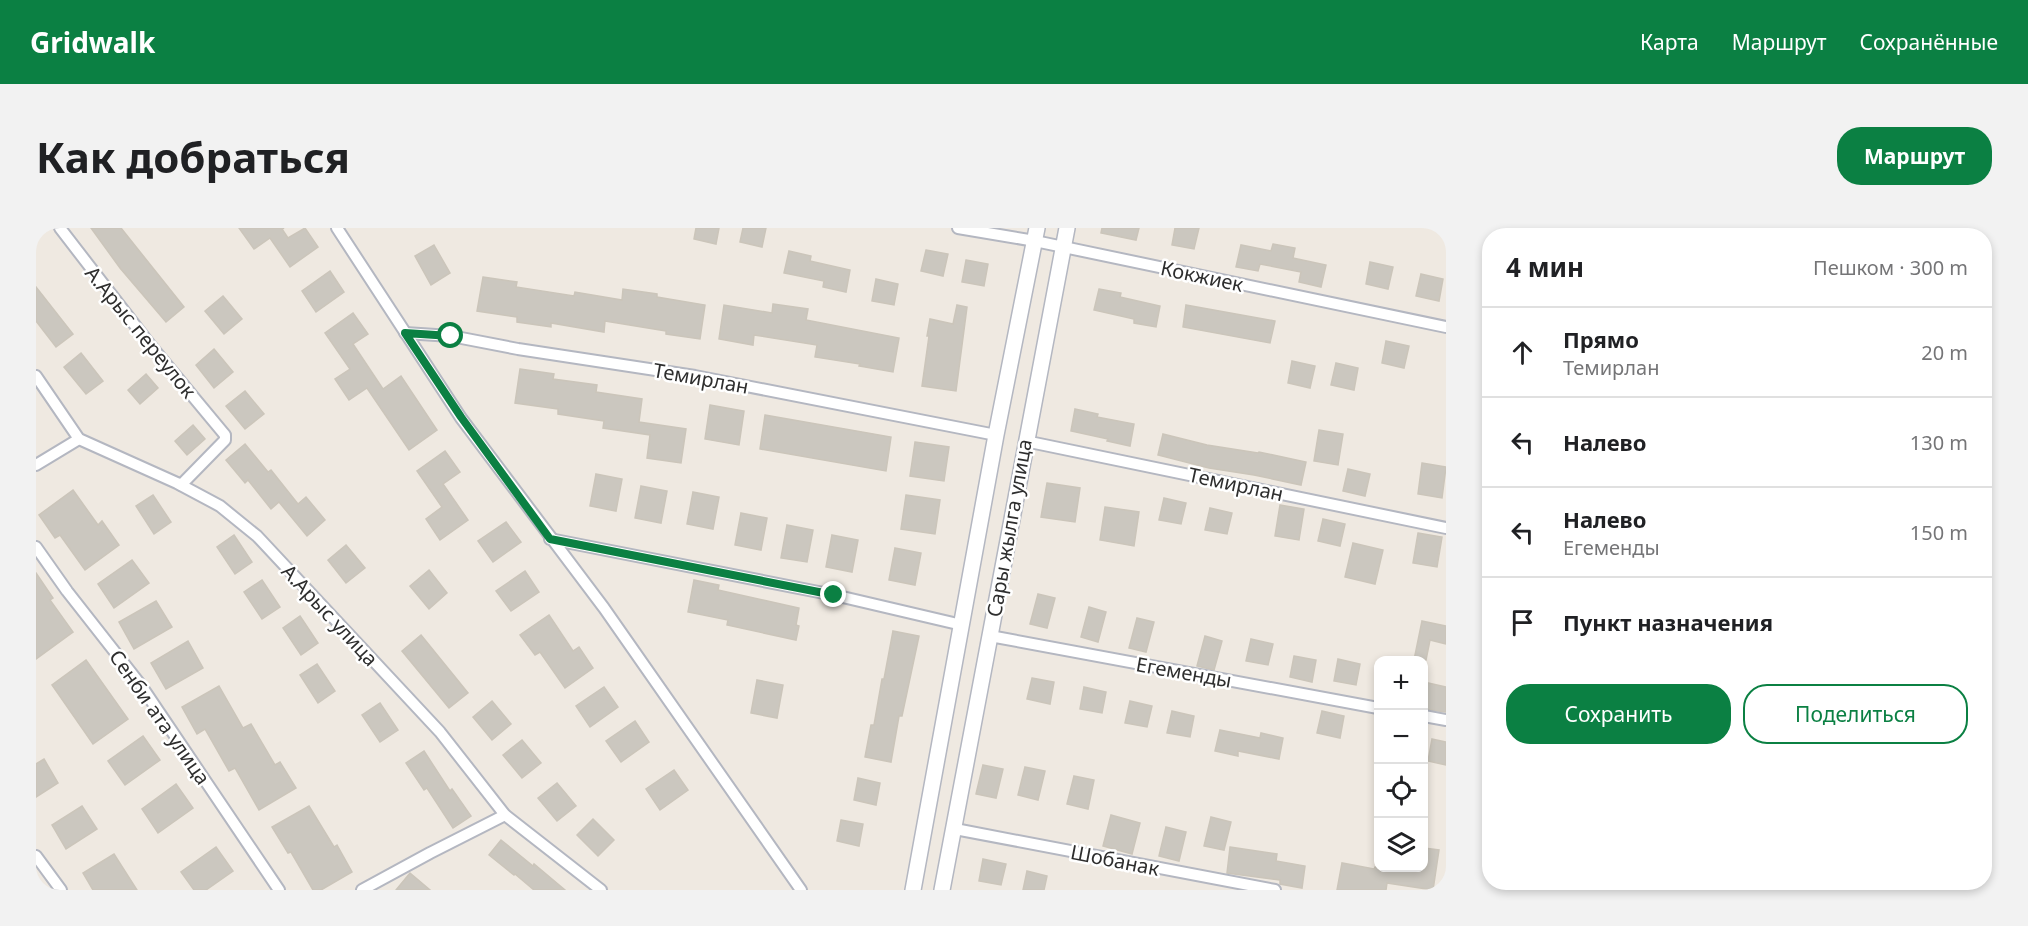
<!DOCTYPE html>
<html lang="ru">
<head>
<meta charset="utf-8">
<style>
	body { margin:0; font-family:"Noto Sans",sans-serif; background:#f2f2f2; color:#202124 }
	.controls { position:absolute; right:18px; bottom:18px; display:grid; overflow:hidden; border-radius:12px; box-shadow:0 3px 9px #0003 }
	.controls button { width:54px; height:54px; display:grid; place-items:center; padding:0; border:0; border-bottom:2px solid #e0e0e0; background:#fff; color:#202124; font:30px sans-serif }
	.stop { position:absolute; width:18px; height:18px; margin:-14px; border:4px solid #0b8043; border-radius:50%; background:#fff }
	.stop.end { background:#0b8043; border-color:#fff; box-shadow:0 2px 6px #0008 }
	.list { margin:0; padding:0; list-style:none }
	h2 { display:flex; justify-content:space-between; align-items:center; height:78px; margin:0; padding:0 24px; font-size:26px }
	h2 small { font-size:20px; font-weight:400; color:#757577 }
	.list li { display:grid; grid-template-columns:39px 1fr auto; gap:18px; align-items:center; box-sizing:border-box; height:90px; padding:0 24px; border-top:2px solid #e0e0e0 }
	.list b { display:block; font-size:22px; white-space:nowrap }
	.list p { margin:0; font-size:20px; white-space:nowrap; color:#757577 }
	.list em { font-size:20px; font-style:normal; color:#757577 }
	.actions { display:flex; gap:12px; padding:18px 24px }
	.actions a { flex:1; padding:14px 0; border:2px solid #0b8043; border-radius:24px; text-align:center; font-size:21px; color:#0b8043 }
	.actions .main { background:#0b8043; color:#fff }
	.icon { flex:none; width:33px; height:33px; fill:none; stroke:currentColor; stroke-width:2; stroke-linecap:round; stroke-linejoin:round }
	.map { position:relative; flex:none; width:1410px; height:662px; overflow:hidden; border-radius:24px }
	header { display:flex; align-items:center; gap:36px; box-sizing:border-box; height:84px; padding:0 30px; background:#0b8043; color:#fff }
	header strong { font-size:28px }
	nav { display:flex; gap:33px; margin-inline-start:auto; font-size:21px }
	.intro { display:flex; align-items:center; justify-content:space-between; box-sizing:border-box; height:144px; padding:0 36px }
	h1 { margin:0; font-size:42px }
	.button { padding:15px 27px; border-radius:24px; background:#0b8043; color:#fff; font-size:21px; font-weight:700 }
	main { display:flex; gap:36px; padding:0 36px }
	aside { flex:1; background:#fff; border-radius:24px; box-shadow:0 3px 9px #0003 }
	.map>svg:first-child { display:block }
	.building { fill:#cbc7bf; stroke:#cbc5ba; stroke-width:1.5 }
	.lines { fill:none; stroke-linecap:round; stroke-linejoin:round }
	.street-casing { stroke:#b4b7c1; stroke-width:14 }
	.secondary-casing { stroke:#b4b7c1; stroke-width:18 }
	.street { stroke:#fff; stroke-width:10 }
	.secondary { stroke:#fff; stroke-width:15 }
	.route { stroke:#0b8043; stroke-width:8 }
	.labels { text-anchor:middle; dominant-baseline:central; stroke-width:5; stroke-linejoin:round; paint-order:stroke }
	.street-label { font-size:20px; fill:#2e2e2e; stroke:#fff }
</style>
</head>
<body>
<header>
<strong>Gridwalk</strong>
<nav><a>Карта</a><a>Маршрут</a><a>Сохранённые</a></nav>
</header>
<div class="intro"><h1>Как добраться</h1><a class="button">Маршрут</a></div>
<main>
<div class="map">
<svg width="1410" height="662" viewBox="0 0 1410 662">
	<rect width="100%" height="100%" fill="#efe9e1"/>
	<g class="building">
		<path d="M55,0H85L148,79L130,94L84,40Z"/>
		<path d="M203,0H248L246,1L252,10L269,0L282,19L254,39L234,10L218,21Z"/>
		<path d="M660,0H683L680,16L658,11Z"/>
		<path d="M707,0H730L726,19L704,14Z"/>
		<path d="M1066,0H1103L1100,12L1065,5Z"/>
		<path d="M1139,0H1163L1158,21L1136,17Z"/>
		<path d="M1237,16L1259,20L1257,30L1290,37L1285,59L1263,54L1265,44L1224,36L1222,43L1200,39L1205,17L1235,23Z"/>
		<path d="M398,17L414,45L395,57L379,28Z"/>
		<path d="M890,22L912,26L907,48L885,43Z"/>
		<path d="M753,23L775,28L774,33L814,42L810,64L787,59L788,53L748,45Z"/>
		<path d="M930,32L952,36L948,58L926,54Z"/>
		<path d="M1334,34L1357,39L1352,61L1330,56Z"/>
		<path d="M294,43L308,64L280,84L266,63Z"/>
		<path d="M1385,46L1407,51L1403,73L1380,68Z"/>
		<path d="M447,49L481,54L480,59L538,68L539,64L586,72L587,61L621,66V69L669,77L664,111L630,106V103L569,93L568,104L515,95V99L481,94V89L441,83Z"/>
		<path d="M840,51L862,56L858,77L836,73Z"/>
		<path d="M0,59L37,106L20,119L0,93Z"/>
		<path d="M1063,61L1085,65L1084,69L1124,78L1120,99L1098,95V91L1058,82Z"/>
		<path d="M187,68L206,91L188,106L169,83Z"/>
		<path d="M737,76L772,81L770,92L863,110L857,144L823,138L824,136L779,129L781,117L718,107L717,117L683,111L688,77L736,85Z"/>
		<path d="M921,77L931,79L920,163L886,158L893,108H891L894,91L917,96Z"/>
		<path d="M1150,77L1239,93L1234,115L1147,99Z"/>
		<path d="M317,85L332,106L317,116L347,161L365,148L401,202L373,222L331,160L313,172L299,151L314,141L289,105Z"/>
		<path d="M1350,113L1373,118L1368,140L1346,135Z"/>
		<path d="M178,121L197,144L178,160L160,137Z"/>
		<path d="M45,125L67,153L50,166L28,139Z"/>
		<path d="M1256,133L1279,138L1274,160L1252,155Z"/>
		<path d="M1300,135L1322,140L1318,162L1295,157Z"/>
		<path d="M484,141L518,146L517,151L561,157L560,164L606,171L603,194L650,201L645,235L611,230L614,207L567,200L568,193L522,186V181L479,175Z"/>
		<path d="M110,146L122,160L104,176L92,162Z"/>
		<path d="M209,163L228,186L209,201L190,178Z"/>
		<path d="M674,177L708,183L703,217L669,211Z"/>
		<path d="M1039,181L1062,186L1061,189L1098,196L1094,218L1071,213L1072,211L1035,203Z"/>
		<path d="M729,187L855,209L850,243L724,221Z"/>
		<path d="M157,197L169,211L151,227L139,213Z"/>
		<path d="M1283,202L1307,206L1302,237L1278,233Z"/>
		<path d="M1127,206L1171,217L1222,225L1223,224L1270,234L1265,257L1218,247L1173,240L1122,227Z"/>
		<path d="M879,214L913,219L908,253L874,248Z"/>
		<path d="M209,216L232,244L235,242L262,276L270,269L289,292L271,308L243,274L235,281L212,252L209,255L190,232Z"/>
		<path d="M409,223L424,244L407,256L432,292L404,312L390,291L406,279L381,243Z"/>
		<path d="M1386,235L1410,239L1406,270L1382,266Z"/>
		<path d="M1312,241L1334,246L1329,268L1307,263Z"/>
		<path d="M560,246L586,251L580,283L554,278Z"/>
		<path d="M1011,255L1044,260L1039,294L1005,289Z"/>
		<path d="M605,258L631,263L625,295L599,290Z"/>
		<path d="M37,262L62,297L66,293L83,317L49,342L24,307L19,310L3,287Z"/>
		<path d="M657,264L683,269L677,301L651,296Z"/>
		<path d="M117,267L135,294L118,306L100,278Z"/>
		<path d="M870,267L904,272L899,306L865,301Z"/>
		<path d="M1128,270L1150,275L1145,296L1123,292Z"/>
		<path d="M1244,277L1268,281L1263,312L1239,308Z"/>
		<path d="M1069,279L1103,284L1098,318L1064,312Z"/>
		<path d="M1174,280L1196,285L1191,306L1169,302Z"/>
		<path d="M705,285L731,290L725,322L699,317Z"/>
		<path d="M1287,291L1309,296L1304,318L1282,313Z"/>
		<path d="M470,294L485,314L457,334L442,313Z"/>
		<path d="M751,297L777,302L771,334L745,330Z"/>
		<path d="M1382,305L1406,309L1401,339L1377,335Z"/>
		<path d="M198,307L216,334L199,346L181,319Z"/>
		<path d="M796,307L822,312L816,344L790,339Z"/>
		<path d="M1317,315L1347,322L1339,356L1309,349Z"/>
		<path d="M310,317L329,340L310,355L292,332Z"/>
		<path d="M859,320L885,325L879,357L853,352Z"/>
		<path d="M96,332L113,355L78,380L62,356Z"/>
		<path d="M393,342L411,365L393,381L374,358Z"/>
		<path d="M489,343L503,364L475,383L460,363Z"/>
		<path d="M0,345L17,370L14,372L37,404L0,431Z"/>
		<path d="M226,352L244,379L226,391L208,364Z"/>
		<path d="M658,352L683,357L682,362L763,380L760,397L763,398L760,412L691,397L692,392L652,384Z"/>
		<path d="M1002,366L1019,370L1011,400L994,396Z"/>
		<path d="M120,373L136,399L98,421L83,394Z"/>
		<path d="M1053,379L1070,384L1062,414L1045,409Z"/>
		<path d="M513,387L537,423L543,419L557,440L529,460L504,424L499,427L484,407Z"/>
		<path d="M264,388L282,415L265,427L247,400Z"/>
		<path d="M1101,390L1118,394L1110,424L1093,420Z"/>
		<path d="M1386,393L1410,398V416L1394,412L1390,432H1378Z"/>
		<path d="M857,403L883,408L866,488H863L855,534L829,529L835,497H838L846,451H848Z"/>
		<path d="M385,407L432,465L413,480L366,423Z"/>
		<path d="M1169,408L1186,413L1178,442L1161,438Z"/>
		<path d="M1215,411L1237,416L1232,437L1210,433Z"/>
		<path d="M152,413L167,440L130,461L115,435Z"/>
		<path d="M1258,428L1280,432L1276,454L1254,449Z"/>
		<path d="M1302,431L1324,436L1320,457L1298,453Z"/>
		<path d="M50,432L92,491L57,516L16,457Z"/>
		<path d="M281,436L299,463L282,475L264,447Z"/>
		<path d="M996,450L1018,454L1014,476L991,471Z"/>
		<path d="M721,452L747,457L741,490L715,485Z"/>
		<path d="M1388,454L1410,459V484L1388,481Z"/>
		<path d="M183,458L207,500L215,496L239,537L244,534L260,560L223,582L199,540L193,543L169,501L161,506L146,479Z"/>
		<path d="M568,459L582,479L554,499L540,478Z"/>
		<path d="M1048,459L1070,464L1066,485L1044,481Z"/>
		<path d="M456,473L475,496L456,512L437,489Z"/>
		<path d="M1094,473L1116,478L1111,499L1089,495Z"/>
		<path d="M344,475L362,502L344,514L326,487Z"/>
		<path d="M1136,483L1158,488L1154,509L1131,505Z"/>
		<path d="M1286,483L1308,488L1304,510L1281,505Z"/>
		<path d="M599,493L613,514L585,534L570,513Z"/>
		<path d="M1184,502L1224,510L1225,505L1247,510L1243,531L1202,523V528L1179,523Z"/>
		<path d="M107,508L124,532L89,557L72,533Z"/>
		<path d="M1396,511L1410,514V537L1392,533Z"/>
		<path d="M486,512L505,535L486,550L467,527Z"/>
		<path d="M388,523L414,563L416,561L435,588L417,600L391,560L388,562L370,535Z"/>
		<path d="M8,531L22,555L0,569V536Z"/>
		<path d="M947,537L967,541L960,570L940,566Z"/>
		<path d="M989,539L1009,543L1002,572L982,567Z"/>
		<path d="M638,542L652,562L624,582L610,561Z"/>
		<path d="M1038,548L1058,552L1052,581L1031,576Z"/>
		<path d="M822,550L844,555L840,577L818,572Z"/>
		<path d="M521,555L540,578L521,593L502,570Z"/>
		<path d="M140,556L157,580L122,605L106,581Z"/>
		<path d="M46,578L61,601L30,621L16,597Z"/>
		<path d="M273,578L298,619L301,617L316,644L285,662H277L255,624L252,625L236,599Z"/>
		<path d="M1075,587L1104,595L1096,626L1067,618Z"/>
		<path d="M1175,589L1195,594L1188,622L1168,618Z"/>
		<path d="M557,591L578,612L562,628L541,607Z"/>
		<path d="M805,592L827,596L823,618L801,613Z"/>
		<path d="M1130,599L1150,604L1143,633L1123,628Z"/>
		<path d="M465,612L497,638L498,636L529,662H498L479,646L478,647L453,627Z"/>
		<path d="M180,619L197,643L170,662H158L145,644Z"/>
		<path d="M1194,619L1241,626L1240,633L1269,638L1266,660L1244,656V652L1191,645Z"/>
		<path d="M1388,620L1403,622L1397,662L1351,655L1350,662H1301L1306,635L1338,641L1339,639H1388Z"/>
		<path d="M78,626L101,662H57L47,645Z"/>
		<path d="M947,631L970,636L965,657L943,653Z"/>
		<path d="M991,643L1011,648L1008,662H987Z"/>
		<path d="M374,645L394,662H360Z"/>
	</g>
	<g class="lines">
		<g class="street-casing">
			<g id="street">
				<path d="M24,0L115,118L189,207V212L145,257"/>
				<path d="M301,0L425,190L568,380L765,662"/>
				<path d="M922,0L999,13L1410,99"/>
				<path d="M369,105L415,108L482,121L659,148L960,207"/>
				<path d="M0,148L43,211L141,255L184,278L221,308L404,504L469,587L565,662"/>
				<path d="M989,213L1410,300"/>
				<path d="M0,237L43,211"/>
				<path d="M514,311L798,367L926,397"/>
				<path d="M0,319L31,363L104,456L243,662"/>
				<path d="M954,408L1342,480"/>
				<path d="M1388,488L1410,492"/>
				<path d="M919,601L1239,662"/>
				<path d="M0,628L25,662"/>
				<path d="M326,662L394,625L469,587"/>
			</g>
		</g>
		<g class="secondary-casing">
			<g id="secondary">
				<path d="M877,662L960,207L1001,0"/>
				<path d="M906,662L1031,0"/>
			</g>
		</g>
		<use href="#street" class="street"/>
		<use href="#secondary" class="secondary"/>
	</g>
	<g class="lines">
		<path class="route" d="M415,108L369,105L425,189L514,311L798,367"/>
	</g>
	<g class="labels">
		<g class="street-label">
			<text transform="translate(1166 48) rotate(12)">Кокжиек</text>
			<text transform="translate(105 104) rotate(51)">А.Арыс переулок</text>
			<text transform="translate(665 150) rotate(10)">Темирлан</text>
			<text transform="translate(1200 256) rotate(12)">Темирлан</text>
			<text transform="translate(973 300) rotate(-80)">Сары жылга улица</text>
			<text transform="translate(294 387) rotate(47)">А.Арыс улица</text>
			<text transform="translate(1148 444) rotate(10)">Егеменды</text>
			<text transform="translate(124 489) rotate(55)">Сенби ата улица</text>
			<text transform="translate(1079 632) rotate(11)">Шобанак</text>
		</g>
	</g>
</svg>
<div class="controls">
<button>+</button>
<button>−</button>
<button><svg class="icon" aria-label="locate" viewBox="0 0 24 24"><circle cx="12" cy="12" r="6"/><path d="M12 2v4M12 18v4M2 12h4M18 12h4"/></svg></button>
<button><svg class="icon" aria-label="layers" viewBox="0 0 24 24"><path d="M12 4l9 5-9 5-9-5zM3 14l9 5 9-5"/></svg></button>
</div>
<div class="stop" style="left:415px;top:108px"></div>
<div class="stop end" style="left:798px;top:367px"></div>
</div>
<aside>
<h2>4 мин<small>Пешком · 300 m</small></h2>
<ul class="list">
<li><svg class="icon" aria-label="ahead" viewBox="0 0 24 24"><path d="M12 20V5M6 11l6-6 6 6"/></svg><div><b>Прямо</b><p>Темирлан</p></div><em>20 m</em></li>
<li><svg class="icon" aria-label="left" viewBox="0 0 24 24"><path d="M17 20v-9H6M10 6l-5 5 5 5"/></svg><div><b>Налево</b></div><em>130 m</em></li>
<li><svg class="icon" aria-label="left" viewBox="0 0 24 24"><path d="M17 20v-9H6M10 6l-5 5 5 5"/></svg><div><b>Налево</b><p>Егеменды</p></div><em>150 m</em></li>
<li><svg class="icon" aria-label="arrive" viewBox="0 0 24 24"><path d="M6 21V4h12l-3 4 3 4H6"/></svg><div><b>Пункт назначения</b></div></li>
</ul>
<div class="actions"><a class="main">Сохранить</a><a>Поделиться</a></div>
</aside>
</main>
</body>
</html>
